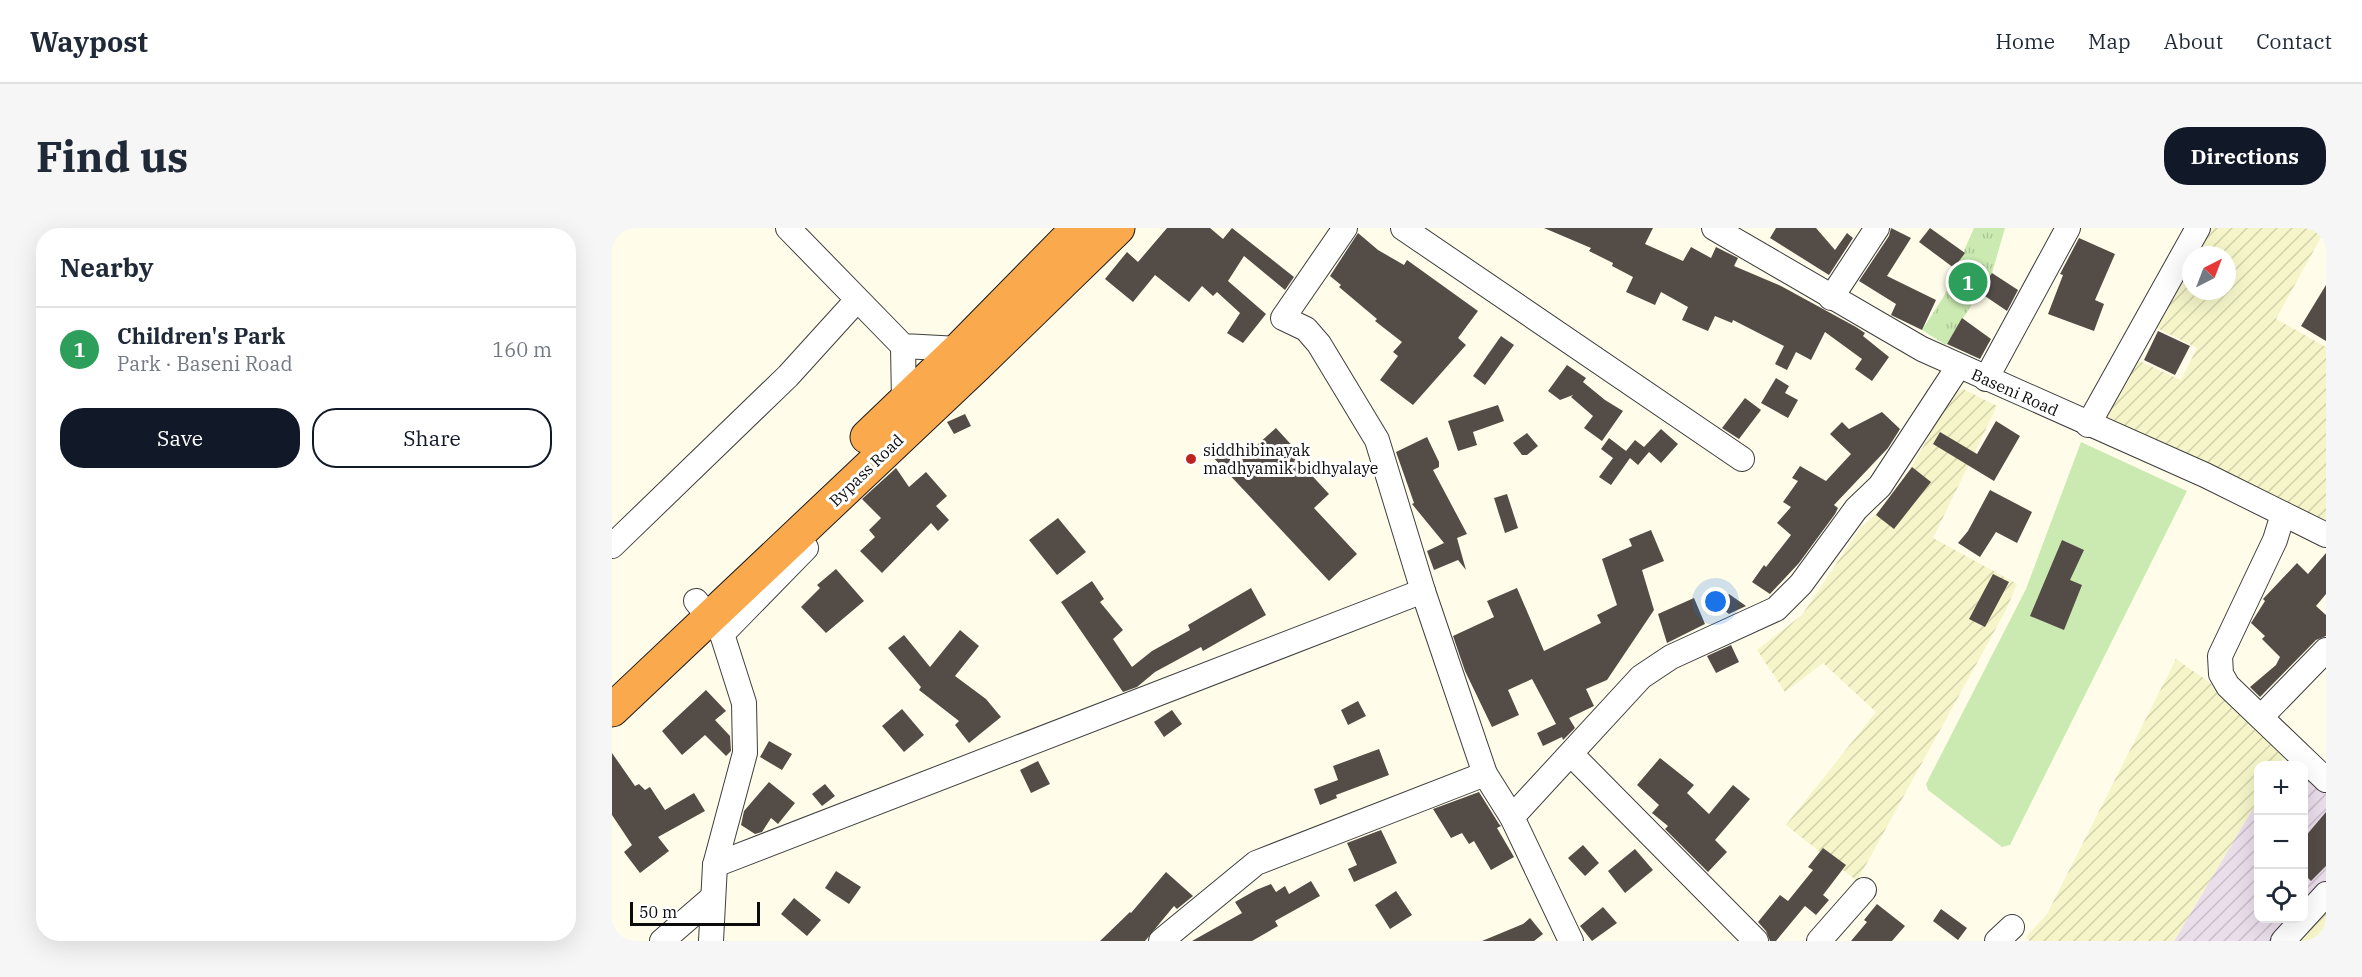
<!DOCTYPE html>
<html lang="en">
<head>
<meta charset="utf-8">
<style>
	body { margin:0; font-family:"IBM Plex Serif",serif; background:#f6f6f7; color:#1f2937 }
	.controls { position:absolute; right:18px; bottom:18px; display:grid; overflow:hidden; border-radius:12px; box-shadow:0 6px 24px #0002 }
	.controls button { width:54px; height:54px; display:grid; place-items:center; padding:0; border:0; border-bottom:2px solid #e0e1e3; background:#fff; color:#1f2937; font:30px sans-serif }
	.compass { position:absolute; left:1570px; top:18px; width:54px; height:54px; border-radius:50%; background:#fff; box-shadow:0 6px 24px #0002; rotate:42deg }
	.scale { position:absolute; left:18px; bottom:15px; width:130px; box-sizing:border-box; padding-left:6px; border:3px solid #0b0b0b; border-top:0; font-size:16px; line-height:21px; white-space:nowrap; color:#0b0b0b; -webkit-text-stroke:4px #fff; paint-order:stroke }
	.you { position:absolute; left:1104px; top:374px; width:21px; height:21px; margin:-15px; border:4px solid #fff; border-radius:50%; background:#1a73e8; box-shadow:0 0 0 9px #1a73e833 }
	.badge { display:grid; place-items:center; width:39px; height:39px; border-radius:50%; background:#111827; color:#fff; font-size:20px; font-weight:700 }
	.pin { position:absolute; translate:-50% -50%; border:3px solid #fff; box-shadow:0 2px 6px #0006 }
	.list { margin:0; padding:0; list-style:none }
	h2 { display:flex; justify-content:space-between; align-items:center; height:78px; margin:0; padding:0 24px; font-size:26px }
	h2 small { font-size:20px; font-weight:400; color:#747a83 }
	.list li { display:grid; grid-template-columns:39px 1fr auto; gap:18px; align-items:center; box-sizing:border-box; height:84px; padding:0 24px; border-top:2px solid #e0e1e3 }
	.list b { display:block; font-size:22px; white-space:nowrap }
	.list p { margin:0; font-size:20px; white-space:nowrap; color:#747a83 }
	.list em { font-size:20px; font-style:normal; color:#747a83 }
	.actions { display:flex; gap:12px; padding:18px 24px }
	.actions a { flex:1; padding:14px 0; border:2px solid #111827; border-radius:24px; text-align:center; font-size:21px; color:#111827 }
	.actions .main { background:#111827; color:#fff }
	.icon { flex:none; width:33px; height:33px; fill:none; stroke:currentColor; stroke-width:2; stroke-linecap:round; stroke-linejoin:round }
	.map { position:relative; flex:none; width:1714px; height:713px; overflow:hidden; border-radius:24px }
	header { display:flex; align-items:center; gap:36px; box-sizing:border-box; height:84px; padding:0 30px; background:#fff; border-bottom:2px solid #e0e1e3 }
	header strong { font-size:28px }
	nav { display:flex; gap:33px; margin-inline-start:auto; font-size:21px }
	.intro { display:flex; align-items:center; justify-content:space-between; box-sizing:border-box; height:144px; padding:0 36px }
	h1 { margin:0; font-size:42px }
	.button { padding:15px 27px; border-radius:24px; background:#111827; color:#fff; font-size:21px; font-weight:700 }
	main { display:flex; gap:36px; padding:0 36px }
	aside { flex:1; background:#fff; border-radius:24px; box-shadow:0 6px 24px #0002 }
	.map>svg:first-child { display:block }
	.industrial { fill:url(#industrial-furrows) }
	.farmland { fill:url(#farmland-furrows) }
	.grass { fill:#cbeab2 }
	.park { fill:url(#park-tufts) }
	.building { fill:#544d47 }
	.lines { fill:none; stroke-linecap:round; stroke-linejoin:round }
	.minor-casing { stroke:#3e3e3e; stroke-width:26 }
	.highway-casing { stroke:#1c1c1c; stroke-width:35 }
	.minor { stroke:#fff; stroke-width:24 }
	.highway { stroke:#faa94c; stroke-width:33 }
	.poi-dot { fill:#bf231f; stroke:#fff; stroke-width:2 }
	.labels { text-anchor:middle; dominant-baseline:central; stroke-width:6; stroke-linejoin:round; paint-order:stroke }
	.street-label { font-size:16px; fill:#0b0b0b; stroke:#fff }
	.poi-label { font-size:16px; fill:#0b0b0b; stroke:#fff; text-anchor:start }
</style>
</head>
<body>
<header>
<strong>Waypost</strong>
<nav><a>Home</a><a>Map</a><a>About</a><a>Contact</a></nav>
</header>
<div class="intro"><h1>Find us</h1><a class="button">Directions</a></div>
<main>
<aside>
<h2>Nearby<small></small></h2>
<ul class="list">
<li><span class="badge" style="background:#2e9e5b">1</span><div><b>Children's Park</b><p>Park · Baseni Road</p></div><em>160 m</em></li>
</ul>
<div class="actions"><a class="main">Save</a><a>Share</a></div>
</aside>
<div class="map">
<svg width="1714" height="713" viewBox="0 0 1714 713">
	<defs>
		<pattern id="industrial-furrows" width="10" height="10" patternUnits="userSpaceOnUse" patternTransform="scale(1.5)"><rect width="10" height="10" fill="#eadeeb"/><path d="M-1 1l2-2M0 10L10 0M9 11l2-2" fill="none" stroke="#c7bdc8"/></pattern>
		<pattern id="farmland-furrows" width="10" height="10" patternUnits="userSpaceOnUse" patternTransform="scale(1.5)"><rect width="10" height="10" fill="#f5f5c9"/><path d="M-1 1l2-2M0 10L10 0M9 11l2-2" fill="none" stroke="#d1d1ab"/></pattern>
		<pattern id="park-tufts" width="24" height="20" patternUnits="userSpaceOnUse" patternTransform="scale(1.5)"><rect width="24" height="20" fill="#cbeab2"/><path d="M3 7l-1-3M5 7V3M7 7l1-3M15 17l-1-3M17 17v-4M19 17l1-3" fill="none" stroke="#adc798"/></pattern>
	</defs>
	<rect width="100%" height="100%" fill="#fffce9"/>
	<g class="industrial">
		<path d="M1692,538L1714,557V657L1692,683Z"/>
		<path d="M1646,572V690L1685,691L1665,713H1562Z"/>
	</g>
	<g class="farmland">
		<path d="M1596,0H1714L1664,91L1714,119V297L1490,189L1523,131L1569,152L1585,120L1543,99L1579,31V63H1615V27H1581Z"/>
		<path d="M1351,161L1385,178L1321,310L1405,356L1394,382L1245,653L1174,597L1264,484L1211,435L1173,464L1145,422L1190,387L1249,299L1275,276L1288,260L1341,165Z"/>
		<path d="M1564,431L1597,454L1675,524L1667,537L1646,538V572L1562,713H1418L1414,709L1435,686Z"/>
		<path d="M1714,673V713H1679Z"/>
	</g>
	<path class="grass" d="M1469,214L1575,263L1398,617L1390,619L1316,562L1314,556L1414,361Z"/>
	<path class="park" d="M1362,0H1393L1380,45L1334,117L1310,102L1332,68Z"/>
	<g class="building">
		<path d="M555,0H598L611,11L620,0L682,49L673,62L632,28L616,53L654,86L631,115L615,105L628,85L605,64L601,68L590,58L577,74L543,47L521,74L493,51L515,24L526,34Z"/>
		<path d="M932,0H1041L1033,16L1071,33L1079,19L1099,30L1104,19L1126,30L1122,38L1169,58L1244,99L1253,105L1251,108L1277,129L1260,153L1243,141L1250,131L1213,104L1199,132L1184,124L1175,142L1163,136L1172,118L1121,92L1120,95L1103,88L1096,103L1070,92L1076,79L1049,64L1043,77L1014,64L1021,49L1000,38L1001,35L977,23L979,20Z"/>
		<path d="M1164,0H1204L1223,22L1235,5L1241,10L1217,47L1158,10Z"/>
		<path d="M1279,0L1299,10L1275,48L1324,72L1310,102L1279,87L1284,76L1247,53L1277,8Z"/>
		<path d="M1318,0L1353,25L1342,40L1307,14Z"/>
		<path d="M746,5L766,22L792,37L795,32L866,83L846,110L854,117L801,177L768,152L786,128L781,124L790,114L763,93L765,91L727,59L729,57L718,48Z"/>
		<path d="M1467,10L1503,26L1483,72L1492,76L1482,103L1436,86L1451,47L1448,46Z"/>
		<path d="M1380,45L1406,62L1395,83L1367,64Z"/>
		<path d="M1714,57V113L1689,98Z"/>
		<path d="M1350,90L1379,111L1368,131L1335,116Z"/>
		<path d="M1546,103L1578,118L1563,147L1532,132Z"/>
		<path d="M889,108L902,117L873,157L861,148Z"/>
		<path d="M955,137L974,150L971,154L993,172L1011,183L990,213L972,200L981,188L959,169L961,167L948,172L936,163Z"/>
		<path d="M1164,150L1177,158L1173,165L1186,172L1176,190L1149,175Z"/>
		<path d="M1133,170L1149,182L1127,211L1110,200Z"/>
		<path d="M886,177L892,193L861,204L865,217L846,223L836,193Z"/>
		<path d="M1270,184L1288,201L1276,220L1222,277L1226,280L1223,286L1187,335L1158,366L1140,354L1152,337L1154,339L1179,307L1165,295L1179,279L1171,274L1186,253L1180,250L1188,238L1214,253L1239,226L1218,206L1230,194L1237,201Z"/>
		<path d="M353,186L359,198L342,206L335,194Z"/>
		<path d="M1384,193L1408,208L1382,253L1321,216L1328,204L1365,226Z"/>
		<path d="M664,200L685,223L681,227L717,266L702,280L745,326L717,353L598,226L609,215L626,234Z"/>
		<path d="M1049,201L1066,216L1049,235L1037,224L1026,237L1018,230L999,257L987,249L1001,230L989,221L997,210L1014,223L1023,212L1032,219Z"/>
		<path d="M915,205L926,218L915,227H910L901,215Z"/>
		<path d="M815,209L827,234V239L821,242L855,306L845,310L854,342L846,332L822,342L815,323L832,315L800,276L802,275L784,224Z"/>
		<path d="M1300,239L1319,254L1282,301L1264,287Z"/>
		<path d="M284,240L297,259L314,244L335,268L324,278L337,292L326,303L319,295L270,345L248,323L263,309L257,302L269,290L250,271Z"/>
		<path d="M1378,262L1420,284L1405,315L1384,304L1368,329L1346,315L1356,303Z"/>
		<path d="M895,266L906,300L893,305L882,270Z"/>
		<path d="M446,290L474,324L445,347L417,312Z"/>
		<path d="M1039,302L1052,333L1030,342L1042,382L995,452L974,461L982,478L957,490L963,500L951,512L950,509L931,518L925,505L944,496L920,451L896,462L907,487L880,499L853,443L841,408L882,389L875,373L905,360L932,423L989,395L985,387L1005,377L990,331L1020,318L1017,311Z"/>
		<path d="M1450,312L1472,322L1458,352L1470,357L1452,402L1418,388Z"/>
		<path d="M1714,325V366L1704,378L1714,387V408L1704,412L1648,469L1638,459L1664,437L1668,429L1650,411L1653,408L1639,395L1653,373L1651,371L1685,335L1696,346Z"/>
		<path d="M224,341L252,373L214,405L189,379L208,360L205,357Z"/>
		<path d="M1381,346L1397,354L1373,399L1357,391Z"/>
		<path d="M480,353L492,371L488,374L511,402L501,411L520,439L540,423L578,402L576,397L639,360L654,387L591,423L589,419L543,444L525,459L511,464L449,374Z"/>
		<path d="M1117,366L1134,378L1117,386L1107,378Z"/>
		<path d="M1082,370L1093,396L1055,415L1046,386Z"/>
		<path d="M348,402L367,418L343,448L374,471L389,489L357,515L343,497L347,493L307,462L309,459L276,420L292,407L318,439Z"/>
		<path d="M1119,417L1127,434L1104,445L1095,428Z"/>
		<path d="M94,462L114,483L103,492L118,508L119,523L114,528L93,507L70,527L50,503Z"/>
		<path d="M746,473L754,488L736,497L729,482Z"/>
		<path d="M290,481L312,507L292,524L270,498Z"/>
		<path d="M560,482L570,496L552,509L542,494Z"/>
		<path d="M157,513L180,526L170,542L148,529Z"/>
		<path d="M767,521L777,547L724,567L725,570L708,577L702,561L726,552L721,538Z"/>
		<path d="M0,525L23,558L27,556L33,562L38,559L53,582L82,565L93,583L46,609L57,623L28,645L12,624L20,617L0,587Z"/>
		<path d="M1048,530L1082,557L1075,565L1097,586L1121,557L1138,571L1103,612L1115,624L1096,644L1053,601L1056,598L1040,585L1047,577L1025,557Z"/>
		<path d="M426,533L438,556L419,565L408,542Z"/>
		<path d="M157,554L183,575L166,596L159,590L150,604L143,606L129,597L132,583Z"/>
		<path d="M213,556L223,568L210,578L200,566Z"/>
		<path d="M867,564L887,596L889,598L885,600L902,629L879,642L862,613L857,616L850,605L839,610L821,581Z"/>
		<path d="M1714,584V638L1699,653L1692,646V610Z"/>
		<path d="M769,602L785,635L742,654L736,641L745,637L735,615Z"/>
		<path d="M971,617L987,635L973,648L956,630Z"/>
		<path d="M1211,620L1234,637L1211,667L1217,672L1204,687L1193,678L1164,713H1158L1154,703L1146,694L1168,667L1176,673L1201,642L1196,639Z"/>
		<path d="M1023,621L1041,642L1013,665L996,643Z"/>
		<path d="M224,643L249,659L237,676L213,660Z"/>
		<path d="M554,644L581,668L565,681L562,678L533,713H488L518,684L519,685Z"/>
		<path d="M699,653L708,668L663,693L666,698L640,713H580L630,685L623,674L644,662L659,656L664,664L673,658L677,666Z"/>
		<path d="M784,663L800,687L778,701L763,677Z"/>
		<path d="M182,670L209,692L195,708L169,686Z"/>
		<path d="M1265,676L1293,698L1280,713H1239L1255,694L1252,692Z"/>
		<path d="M991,679L1005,695L980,713L968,698Z"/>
		<path d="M1329,681L1355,700L1346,712L1321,693Z"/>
		<path d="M918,690L931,706L922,713H870L911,696Z"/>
	</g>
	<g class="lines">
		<g class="minor-casing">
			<g id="minor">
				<path d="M176,0L291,118L347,121"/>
				<path d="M733,0L671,90L694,101L707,116L765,212L811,363L873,546L900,589L959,713"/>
				<path d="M791,0L1130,231"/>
				<path d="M1102,0L1310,121L1593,247L1714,307"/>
				<path d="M1219,70L1265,0"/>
				<path d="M291,118L292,174"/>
				<path d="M1374,151L1456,0"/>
				<path d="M1476,197L1586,0"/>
				<path d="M1671,286L1663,312L1608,428L1609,446L1616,458L1714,552"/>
				<path d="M0,318L176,148L245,72"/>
				<path d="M84,373L110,406L132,475L133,525L103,637L99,713"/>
				<path d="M110,406L194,320"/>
				<path d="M1649,489L1714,422"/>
				<path d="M960,527L1144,713"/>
				<path d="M900,589L1029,449L1059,429L1164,381L1189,356L1244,281L1268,258L1346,139"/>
				<path d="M103,637L811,363"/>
				<path d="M50,713L101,669"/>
				<path d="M549,713L644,635L873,546"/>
				<path d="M1207,713L1252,662"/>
				<path d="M1385,713L1400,699"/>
				<path d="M1671,713L1714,666"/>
			</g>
		</g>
		<g class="highway-casing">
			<g id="highway">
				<path d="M255,209L347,121L466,0"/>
				<path d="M0,482L364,138L506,0"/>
			</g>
		</g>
		<use href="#minor" class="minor"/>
		<use href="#highway" class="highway"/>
	</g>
	<circle class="poi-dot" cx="579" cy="231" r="6"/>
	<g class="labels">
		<g class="street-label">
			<text transform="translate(1403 164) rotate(24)">Baseni Road</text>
			<text transform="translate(254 242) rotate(-44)">Bypass Road</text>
		</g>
		<g class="poi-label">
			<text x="591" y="222">siddhibinayak<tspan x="591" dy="18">madhyamik bidhyalaye</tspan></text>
		</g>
	</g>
</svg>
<div class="controls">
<button>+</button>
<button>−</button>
<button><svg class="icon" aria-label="locate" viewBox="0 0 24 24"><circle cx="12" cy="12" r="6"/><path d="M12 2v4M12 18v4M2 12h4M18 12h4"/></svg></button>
</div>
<svg class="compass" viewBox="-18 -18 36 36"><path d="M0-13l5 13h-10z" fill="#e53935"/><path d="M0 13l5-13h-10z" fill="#747a83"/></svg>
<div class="scale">50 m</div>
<div class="you"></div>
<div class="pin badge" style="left:1356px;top:54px;background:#2e9e5b">1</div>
</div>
</main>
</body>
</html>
